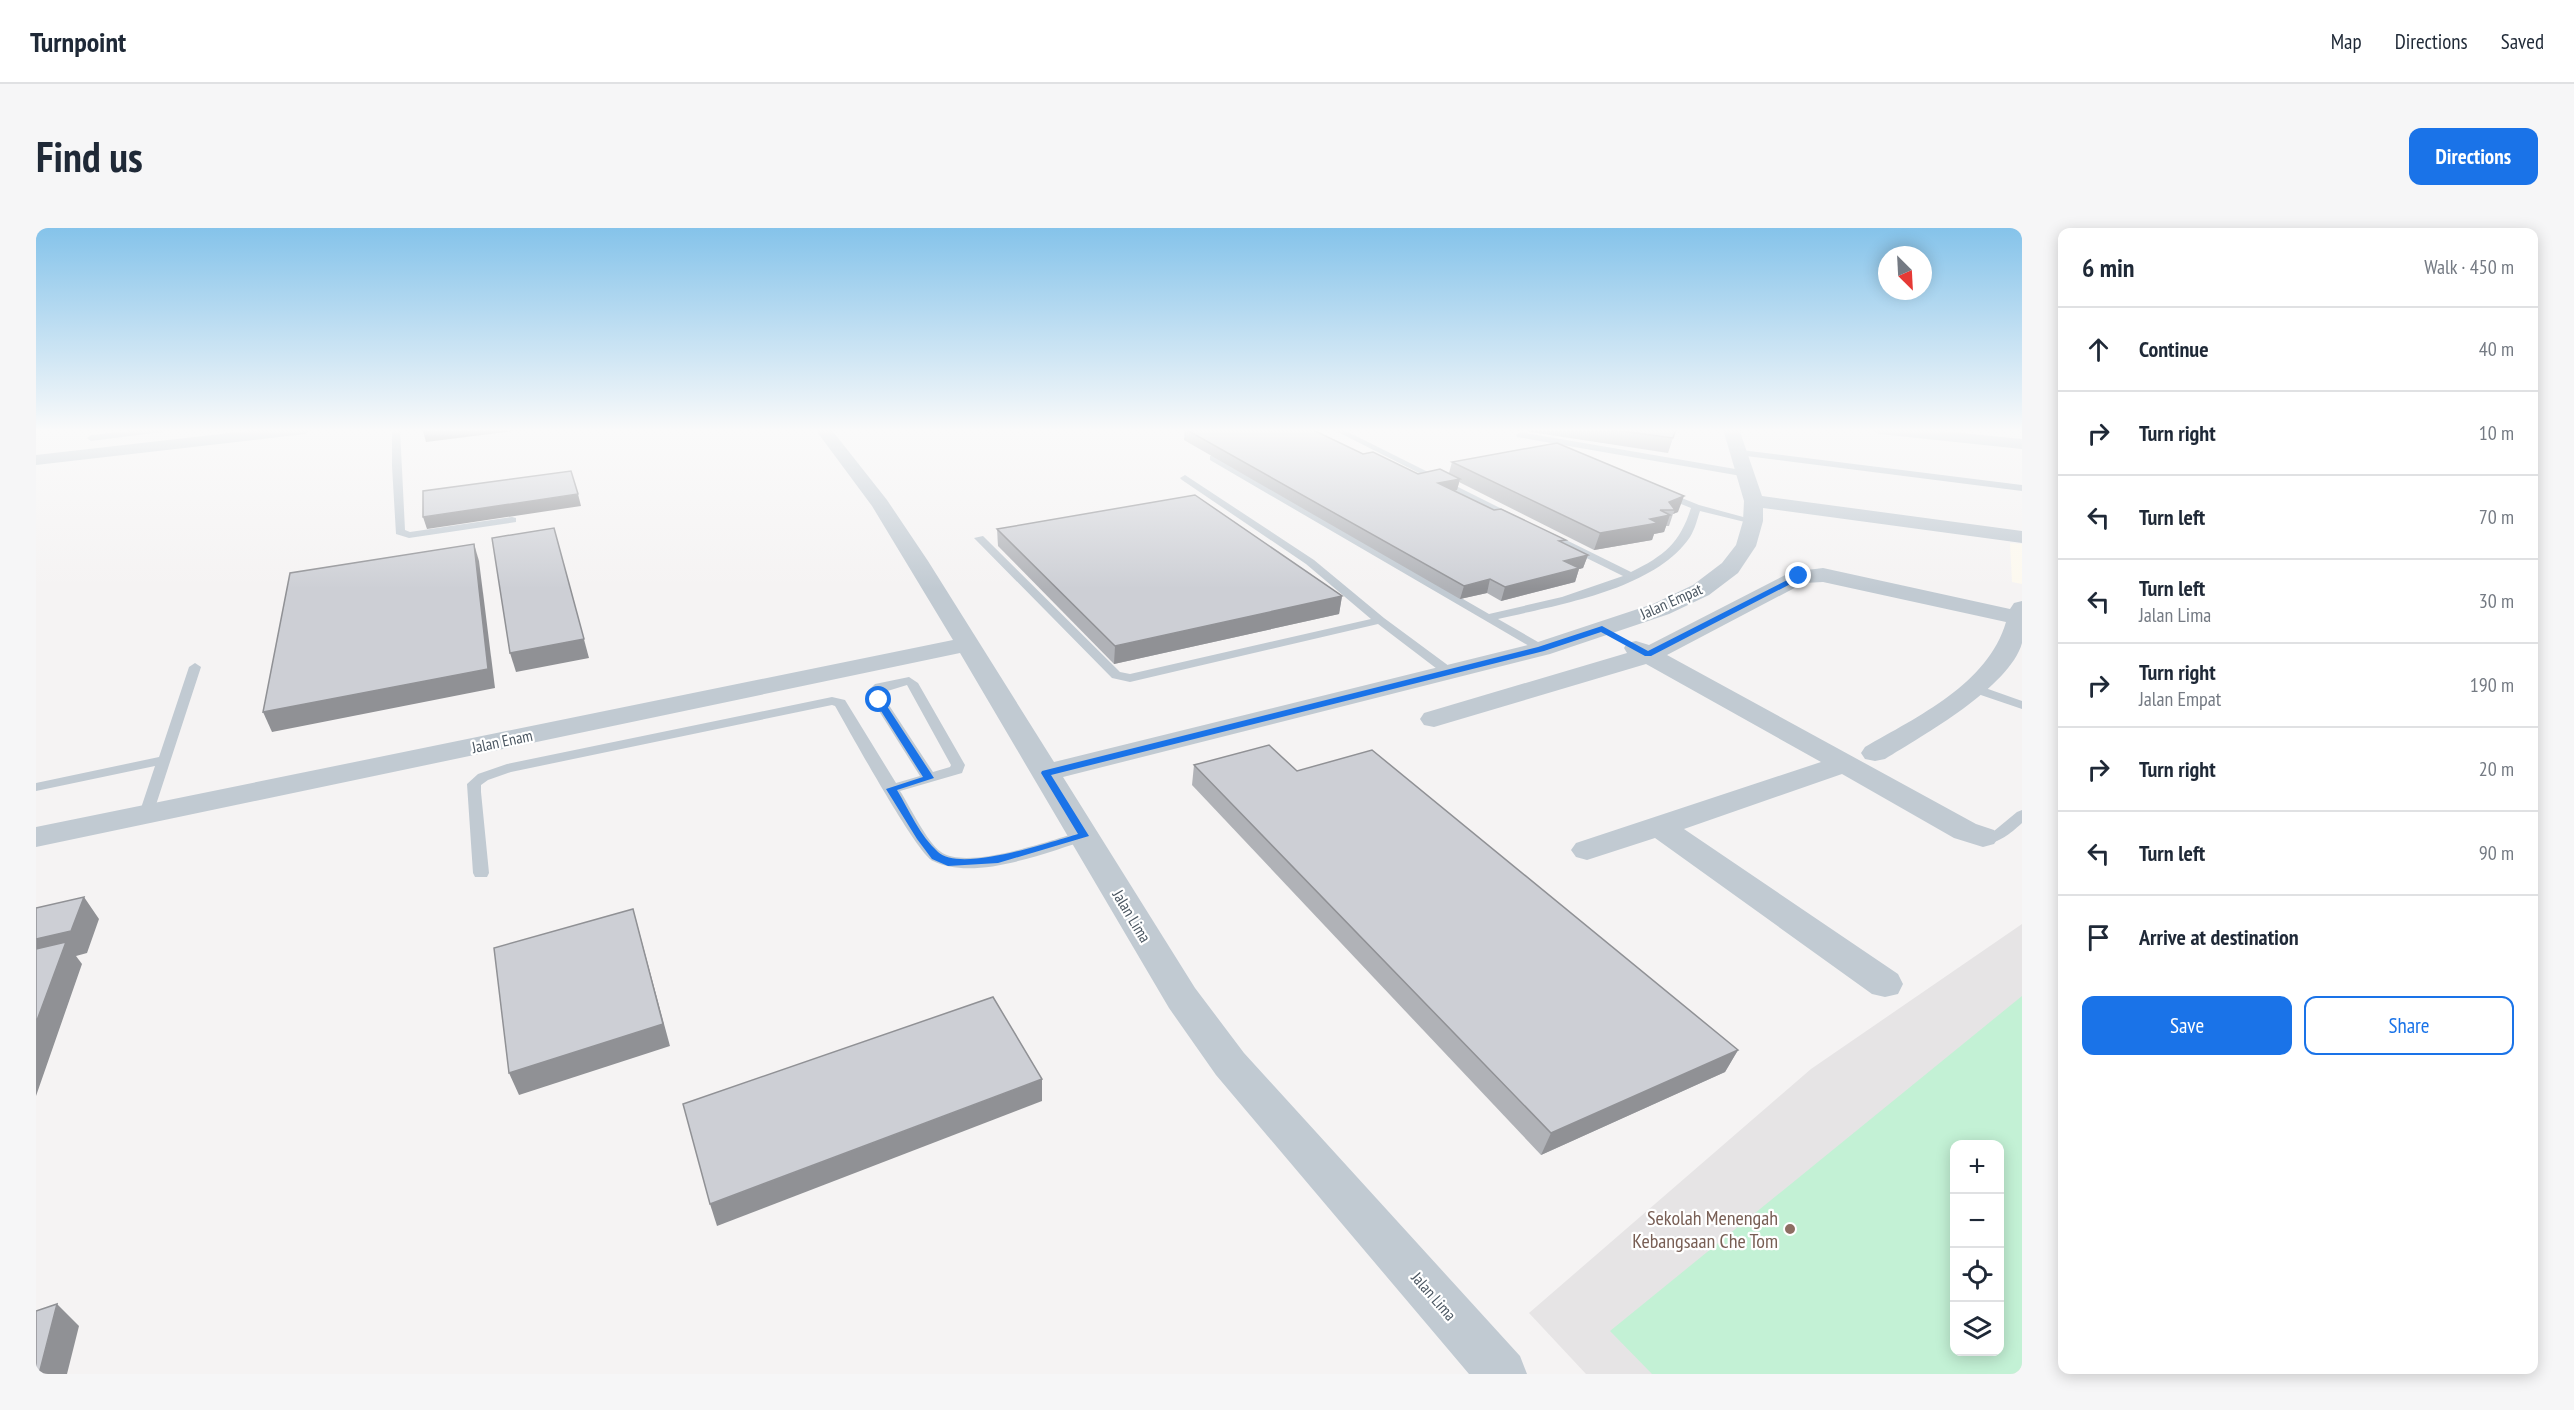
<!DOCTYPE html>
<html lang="en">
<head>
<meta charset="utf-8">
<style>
	body { margin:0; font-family:"PT Sans Narrow",sans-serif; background:#f6f6f7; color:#1f2937 }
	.controls { position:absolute; right:18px; bottom:18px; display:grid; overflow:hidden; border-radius:12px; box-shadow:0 3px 15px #0003 }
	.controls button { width:54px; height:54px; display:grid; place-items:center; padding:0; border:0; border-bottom:2px solid #e0e1e3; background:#fff; color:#1f2937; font:30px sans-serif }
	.compass { position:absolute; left:1842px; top:18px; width:54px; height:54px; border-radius:50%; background:#fff; box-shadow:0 3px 15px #0003; rotate:156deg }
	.stop { position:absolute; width:18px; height:18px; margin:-14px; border:4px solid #1a73e8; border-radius:50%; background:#fff }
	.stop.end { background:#1a73e8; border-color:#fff; box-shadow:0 2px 6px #0008 }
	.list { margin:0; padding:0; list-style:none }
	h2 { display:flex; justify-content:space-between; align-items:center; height:78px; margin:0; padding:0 24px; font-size:26px }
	h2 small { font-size:20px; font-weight:400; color:#747a83 }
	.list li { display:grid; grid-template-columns:39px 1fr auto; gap:18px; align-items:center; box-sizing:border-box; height:84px; padding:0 24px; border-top:2px solid #e0e1e3 }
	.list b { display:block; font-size:22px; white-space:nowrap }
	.list p { margin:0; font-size:20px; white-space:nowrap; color:#747a83 }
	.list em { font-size:20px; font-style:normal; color:#747a83 }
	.actions { display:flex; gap:12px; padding:18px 24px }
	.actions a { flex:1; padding:14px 0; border:2px solid #1a73e8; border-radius:12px; text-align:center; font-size:21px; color:#1a73e8 }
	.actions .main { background:#1a73e8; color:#fff }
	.icon { flex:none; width:33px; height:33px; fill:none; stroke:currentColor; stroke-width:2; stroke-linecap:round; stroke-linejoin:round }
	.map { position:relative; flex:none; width:1986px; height:1146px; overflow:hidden; border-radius:12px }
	header { display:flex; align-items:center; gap:36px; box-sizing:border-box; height:84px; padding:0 30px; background:#fff; border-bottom:2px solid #e0e1e3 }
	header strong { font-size:28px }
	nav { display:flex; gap:33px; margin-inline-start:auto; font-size:21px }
	.intro { display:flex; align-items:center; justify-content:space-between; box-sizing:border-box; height:144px; padding:0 36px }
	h1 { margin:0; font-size:42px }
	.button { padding:15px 27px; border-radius:12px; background:#1a73e8; color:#fff; font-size:21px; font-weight:700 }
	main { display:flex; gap:36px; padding:0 36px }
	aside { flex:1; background:#fff; border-radius:12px; box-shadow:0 3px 15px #0003 }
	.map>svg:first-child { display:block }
	.commercial { fill:#fdf9ef }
	.education { fill:#e6e4e5; fill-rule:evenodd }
	.green { fill:#c3f1d5; fill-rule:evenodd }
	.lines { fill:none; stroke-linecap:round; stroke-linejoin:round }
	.service { fill:#c1cad2; fill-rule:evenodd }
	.minor { fill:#c1cad2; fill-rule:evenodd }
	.wall { fill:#b0b2b7 }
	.shaded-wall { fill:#909195 }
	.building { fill:#cdcfd5; stroke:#909195; stroke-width:1.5 }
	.route { fill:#1a73e8 }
	.education-dot { fill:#8d6e63; stroke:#fff; stroke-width:2 }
	.labels { text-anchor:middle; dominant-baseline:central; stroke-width:4.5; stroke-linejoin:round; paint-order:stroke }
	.street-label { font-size:16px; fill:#4a5661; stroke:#fff }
	.near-education-label { font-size:20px; fill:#785e54; stroke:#fff; text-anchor:end }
</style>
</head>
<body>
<header>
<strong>Turnpoint</strong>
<nav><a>Map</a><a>Directions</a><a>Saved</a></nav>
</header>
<div class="intro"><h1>Find us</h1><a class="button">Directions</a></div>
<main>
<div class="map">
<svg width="1986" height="1146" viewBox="0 0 1986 1146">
	<rect width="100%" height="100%" fill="#f5f3f3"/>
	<path class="commercial" d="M1974,315L1986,316V356L1976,354Z"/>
	<path class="education" d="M1986,696V1146H1550L1493,1085L1775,841ZM1918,916H1964V1124H1918Z"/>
	<path class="green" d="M1986,768V1146H1616L1574,1103ZM1918,916H1964V1124H1918Z"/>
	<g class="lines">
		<g class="service">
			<path d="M115,201H137L133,203L55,213L51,210L55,207Z"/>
			<path d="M356,201H364L369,302L374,304L476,289L480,290V294L373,310L360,306L356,238Z"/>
			<path d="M1296,201H1306L1482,289L1474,291Z"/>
			<path d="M1484,204L1711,243L1716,246L1711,249L1481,209L1480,207Z"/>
			<path d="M1705,222L1986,257V263L1702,227V223Z"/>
			<path d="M1177,227L1453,386L1526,369L1587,348L1508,309V305H1516L1595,344C1628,328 1644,315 1655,280L1625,268V264H1631L1663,277L1722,293L1717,296L1664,283C1661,292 1659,301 1654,309C1618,362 1521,377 1462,391L1509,418V424L1505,425L1174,232V228Z"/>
			<path d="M1149,247L1278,332L1348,390L1417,441L1419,444L1417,447H1409L1342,396L1094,454L1076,450L938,310L947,308L1084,444L1094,446L1335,391L1270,336L1146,252L1144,250Z"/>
			<path d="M159,435L165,439L116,589H106L103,586L119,538L0,563V555L123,529L153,439Z"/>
			<path d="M873,449L882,455L929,537L926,545L864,563C875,580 890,613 905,624C932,643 1017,611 1048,603L1054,605L1056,608L1054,611C1012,624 938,654 897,633C880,625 813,502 799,478L796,477L475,544L452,552L445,557V564L453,645L451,649H439L437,645L431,556L442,546L471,536L796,469L809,472L860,555L884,548L831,464L839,456ZM871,457L915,537L914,539L897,544L845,465Z"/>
			<path d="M1938,456L1986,473V481L1933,463L1932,460L1933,457Z"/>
			<path d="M1986,582V595C1975,605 1953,625 1939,609L1941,606L1958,603L1981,584Z"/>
		</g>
		<g class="minor">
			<path d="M229,201H277L269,206L0,237V227Z"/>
			<path d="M779,201H795L851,272L892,333L1018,534L1496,416L1617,376L1657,357L1686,335L1700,317L1707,293L1708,273L1687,201H1703L1726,268L1986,303V315L1727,280V293L1720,318L1702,345L1673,367L1633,386L1514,426L1027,549L1159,760L1208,825L1484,1128L1491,1146H1433L1180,847L1133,780L924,425L0,619V599L917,412L836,278Z"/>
			<path d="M1835,201H1886L1986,211V221L1843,206Z"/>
			<path d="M1787,340L1974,381L1978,375L1986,373C1986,386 1986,403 1986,415C1974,459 1886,508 1849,531L1839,533L1829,531L1825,525L1829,519C1881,489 1952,456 1970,394L1787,354L1768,355L1631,427L1940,596L1958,602L1963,609L1958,616L1947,619L1918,610L1806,546L1648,601L1862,746L1867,756L1862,766L1849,769L1836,766L1619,610L1551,632L1540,629L1535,622L1540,615L1785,534L1610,436L1398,499L1388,497L1384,491L1388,485L1591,425L1588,420L1591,415L1600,413L1613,417L1755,344Z"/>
		</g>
	</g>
	<g class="wall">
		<path d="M1149,201L1327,226L1382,246L1413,245L1416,234L1521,215L1642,284L1637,286L1633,298H1630L1628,304L1618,306L1616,312L1558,322L1423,254L1421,262L1418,263L1552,327L1547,340L1543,341L1539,354L1465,373L1451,365L1424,371L1148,212Z"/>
		<path d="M1475,201H1640L1632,225Z"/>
		<path d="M961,301L1306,368L1303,386L1078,436L962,318Z"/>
		<path d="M1158,537L1261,543L1702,822L1689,844L1505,927L1156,557Z"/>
	</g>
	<g class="shaded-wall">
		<path d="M407,201H495L390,214L387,203Z"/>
		<path d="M1424,251L1421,262L1399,267L1402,255Z"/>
		<path d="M542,266L545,278L391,301L387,289Z"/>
		<path d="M1648,268L1642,284L1637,286L1639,282L1633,274Z"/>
		<path d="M1634,287L1628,304L1618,306L1616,312L1558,322L1564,305L1614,291Z"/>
		<path d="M518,300L553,430L480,444L474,425Z"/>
		<path d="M438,316L443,333L459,460L236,504L227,484Z"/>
		<path d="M1552,327L1547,340L1543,341L1539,354L1465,373L1469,359L1528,333Z"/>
		<path d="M1454,351L1451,365L1424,371L1428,358Z"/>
		<path d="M1306,368L1303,386L1078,436L1079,418Z"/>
		<path d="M48,669L63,691L51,725L40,728L46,736L0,868V711Z"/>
		<path d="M597,681L634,818L483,867L473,845Z"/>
		<path d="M1702,822L1689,844L1505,927L1515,905Z"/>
		<path d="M1006,851V873L681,998L674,976Z"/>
		<path d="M21,1076L43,1098L31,1146H3Z"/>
	</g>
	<g class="building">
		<path d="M387,201H407L387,203Z"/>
		<path d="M1149,201H1275L1327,226L1337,224L1382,246L1404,241L1424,251L1402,255L1458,282L1465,281L1530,312L1523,313L1552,327L1528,333L1543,340L1469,359L1454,351L1428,358Z"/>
		<path d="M1571,201H1640L1637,210Z"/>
		<path d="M1521,215L1648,268L1633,274L1639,282H1624L1634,287L1614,291L1622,295L1564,305L1416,234Z"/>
		<path d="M535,243L542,266L387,289V263Z"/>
		<path d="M1159,267L1306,368L1079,418L961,301Z"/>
		<path d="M518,300L548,411L474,425L456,310Z"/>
		<path d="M438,316L452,441L227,484L254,345Z"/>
		<path d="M1233,517L1261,543L1336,522L1702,822L1515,905L1158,537Z"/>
		<path d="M48,669L35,703L0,711V680Z"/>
		<path d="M597,681L627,796L473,845L458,720Z"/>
		<path d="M30,714L0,795V721Z"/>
		<path d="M957,769L1006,851L674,976L647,876Z"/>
		<path d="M21,1076L3,1146H0V1083Z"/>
	</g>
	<linearGradient id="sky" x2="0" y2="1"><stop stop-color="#85c3ea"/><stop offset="0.56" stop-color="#fafafa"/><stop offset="1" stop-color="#fafafa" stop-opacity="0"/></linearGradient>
	<rect width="1986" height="361" fill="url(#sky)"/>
	<path class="route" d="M1763,346L1766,350L1615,428H1609L1565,404L1508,423L1015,547L1053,608L962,635L912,638L896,631L881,611L850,561L887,549L838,472L843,470L847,472L898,550L861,562C873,582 884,608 902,624C924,645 1014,614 1042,606L1005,545L1006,543L1502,419L1566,398L1612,423Z"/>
	<circle class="education-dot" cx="1754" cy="1001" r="6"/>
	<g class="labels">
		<g class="street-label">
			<text transform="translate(1635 373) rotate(-24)">Jalan Empat</text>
			<text transform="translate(466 513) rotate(-12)">Jalan Enam</text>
			<text transform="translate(1096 688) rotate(59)">Jalan Lima</text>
			<text transform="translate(1398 1068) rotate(49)">Jalan Lima</text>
		</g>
		<g class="near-education-label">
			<text x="1742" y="990">Sekolah Menengah<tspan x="1742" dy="23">Kebangsaan Che Tom</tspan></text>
		</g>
	</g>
</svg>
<div class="controls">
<button>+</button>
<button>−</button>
<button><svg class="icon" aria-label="locate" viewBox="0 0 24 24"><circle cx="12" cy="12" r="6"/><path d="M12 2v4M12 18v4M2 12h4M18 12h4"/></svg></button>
<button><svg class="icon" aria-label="layers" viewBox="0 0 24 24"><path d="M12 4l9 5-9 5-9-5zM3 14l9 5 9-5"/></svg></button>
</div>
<svg class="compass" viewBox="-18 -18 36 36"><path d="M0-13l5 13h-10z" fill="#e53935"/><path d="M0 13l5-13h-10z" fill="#747a83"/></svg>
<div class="stop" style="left:843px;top:472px"></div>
<div class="stop end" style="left:1763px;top:348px"></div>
</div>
<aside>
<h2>6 min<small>Walk · 450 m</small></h2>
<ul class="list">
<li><svg class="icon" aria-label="ahead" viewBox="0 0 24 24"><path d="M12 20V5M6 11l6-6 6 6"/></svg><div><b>Continue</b></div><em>40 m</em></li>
<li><svg class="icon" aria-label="right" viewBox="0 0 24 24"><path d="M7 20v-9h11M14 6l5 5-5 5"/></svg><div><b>Turn right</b></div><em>10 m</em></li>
<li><svg class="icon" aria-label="left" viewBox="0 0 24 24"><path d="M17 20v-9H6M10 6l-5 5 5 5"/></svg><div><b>Turn left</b></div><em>70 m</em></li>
<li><svg class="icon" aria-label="left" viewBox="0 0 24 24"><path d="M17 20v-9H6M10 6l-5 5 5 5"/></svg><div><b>Turn left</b><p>Jalan Lima</p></div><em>30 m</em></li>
<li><svg class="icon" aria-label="right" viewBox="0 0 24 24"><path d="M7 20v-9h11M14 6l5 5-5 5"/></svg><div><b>Turn right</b><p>Jalan Empat</p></div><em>190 m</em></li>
<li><svg class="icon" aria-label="right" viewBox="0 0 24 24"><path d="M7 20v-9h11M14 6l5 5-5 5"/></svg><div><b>Turn right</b></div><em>20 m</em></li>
<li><svg class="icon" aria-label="left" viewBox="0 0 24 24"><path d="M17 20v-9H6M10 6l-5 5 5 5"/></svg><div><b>Turn left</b></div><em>90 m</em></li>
<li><svg class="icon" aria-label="arrive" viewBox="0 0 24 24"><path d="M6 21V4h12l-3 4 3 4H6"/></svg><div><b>Arrive at destination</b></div></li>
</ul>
<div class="actions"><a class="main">Save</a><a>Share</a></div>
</aside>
</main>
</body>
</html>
